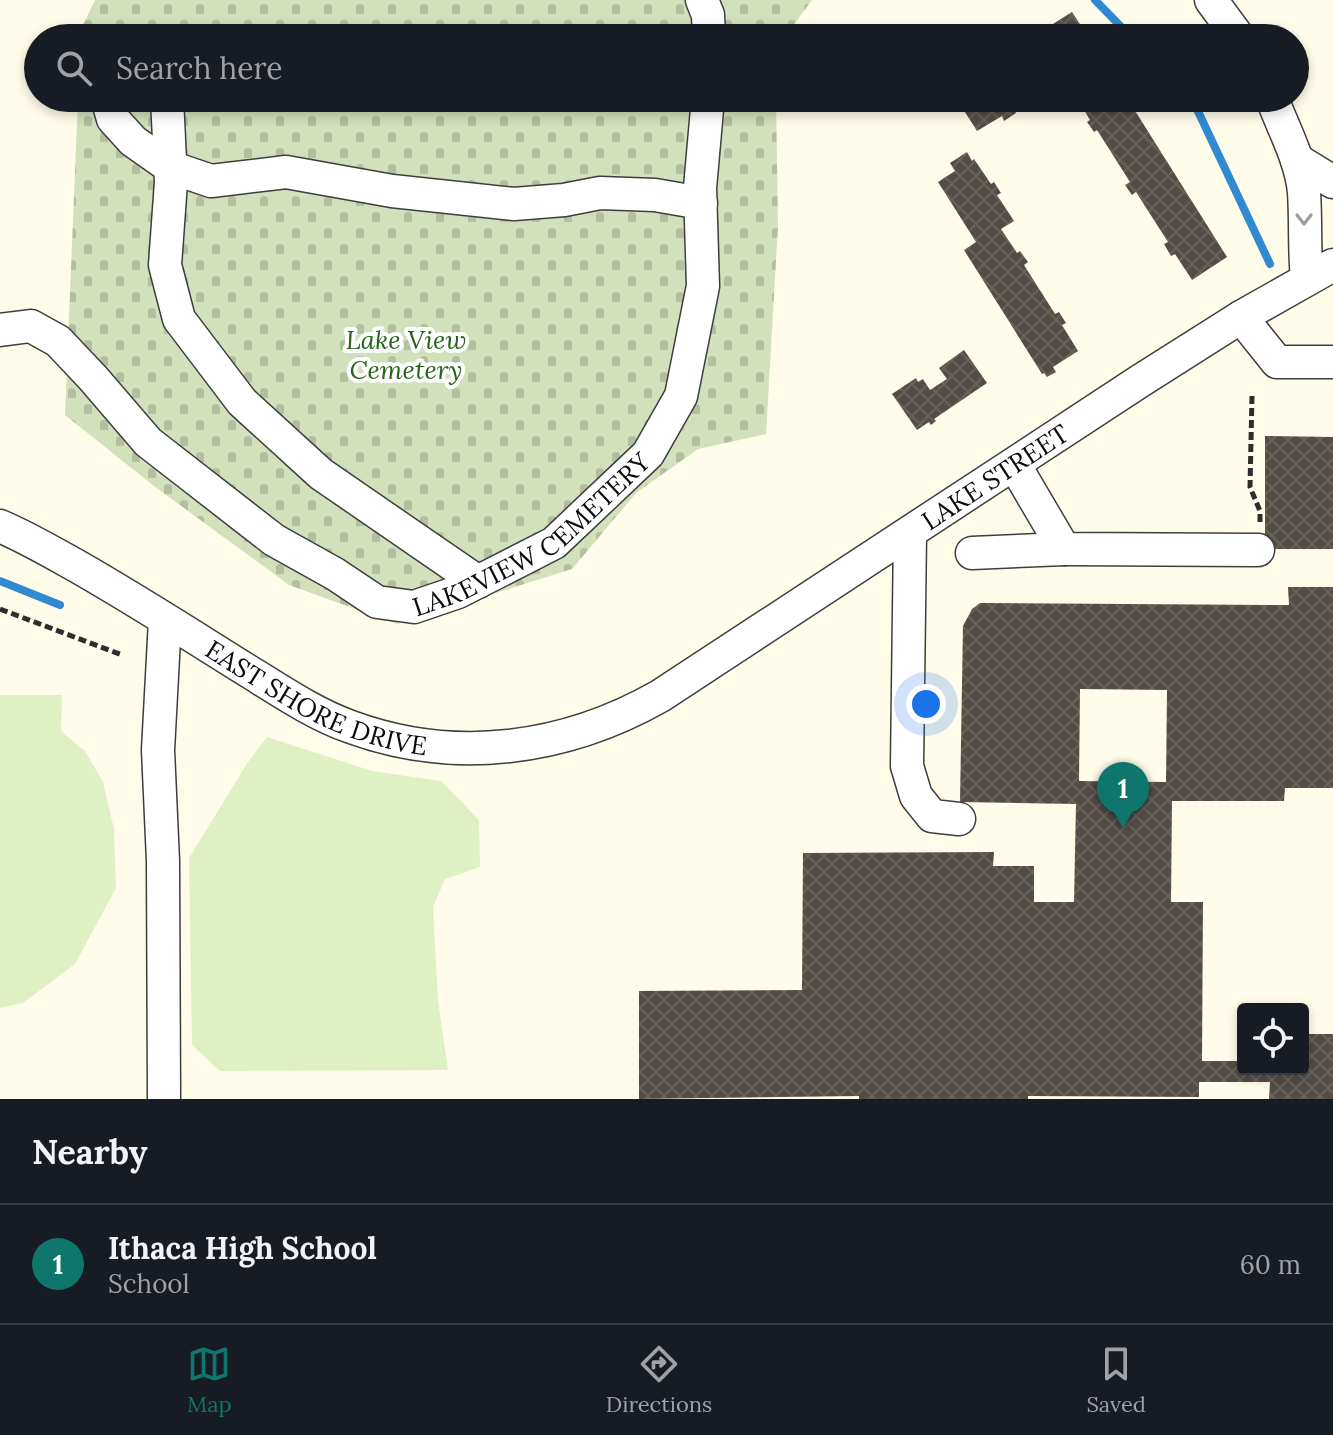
<!DOCTYPE html>
<html lang="en">
<head>
<meta charset="utf-8">
<style>
	body { margin:0; font-family:Lora,serif; background:#20242c; color:#f1f3f6 }
	.controls { position:absolute; right:24px; bottom:24px; display:grid; overflow:hidden; border-radius:8px; box-shadow:0 4px 12px #0003 }
	.controls button { width:72px; height:72px; display:grid; place-items:center; padding:0; border:0; border-bottom:2px solid #363941; background:#171b24; color:#f1f3f6; font:40px sans-serif }
	.you { position:absolute; left:926px; top:704px; width:28px; height:28px; margin:-20px; border:6px solid #fff; border-radius:50%; background:#1a73e8; box-shadow:0 0 0 12px #1a73e833 }
	.badge { display:grid; place-items:center; width:52px; height:52px; border-radius:50%; background:#0f766e; color:#fff; font-size:26px; font-weight:700 }
	.pin { position:absolute; translate:-50% -66px; filter:drop-shadow(0 2px 4px #0008) }
	.pin::after { content:''; position:absolute; top:42px; width:28px; height:24px; background:inherit; clip-path:polygon(0 0,100% 0,50% 100%) }
	.list { margin:0; padding:0; list-style:none }
	h2 { display:flex; justify-content:space-between; align-items:center; height:104px; margin:0; padding:0 32px; font-size:34px }
	h2 small { font-size:26px; font-weight:400; color:#9ea1a6 }
	.list li { display:grid; grid-template-columns:52px 1fr auto; gap:24px; align-items:center; box-sizing:border-box; height:120px; padding:0 32px; border-top:2px solid #363941 }
	.list b { display:block; font-size:30px; white-space:nowrap }
	.list p { margin:0; font-size:26px; white-space:nowrap; color:#9ea1a6 }
	.list em { font-size:26px; font-style:normal; color:#9ea1a6 }
	.icon { flex:none; width:44px; height:44px; fill:none; stroke:currentColor; stroke-width:2; stroke-linecap:round; stroke-linejoin:round }
	.map { position:relative; flex:none; width:1333px; height:1099px; overflow:hidden }
	.search { position:absolute; background:#171b24; box-shadow:0 4px 12px #0003; left:24px; right:24px; top:24px; height:88px; display:flex; align-items:center; gap:20px; box-sizing:border-box; padding:0 28px; border-radius:44px; color:#9ea1a6; font-size:30px }
	.sheet { height:224px; background:#171b24 }
	nav { display:flex; justify-content:space-around; align-items:center; box-sizing:border-box; height:112px; border-top:2px solid #363941; background:#171b24; font-size:22px; color:#9ea1a6 }
	nav a { display:grid; justify-items:center; gap:4px }
	nav .on { color:#0f766e }
	.map>svg:first-child { display:block }
	.cemetery { fill:url(#cemetery-stones) }
	.pitch { fill:#dff1c4 }
	.lines { fill:none; stroke-linecap:round; stroke-linejoin:round }
	.stream { stroke:#318ad1; stroke-width:8 }
	.building { fill:url(#building-cross-hatch); fill-rule:evenodd }
	.minor-casing { stroke:#3e3e3e; stroke-width:35 }
	.path { stroke:#2d2d2d; stroke-width:5; stroke-dasharray:8 4; stroke-linecap:butt }
	.minor { stroke:#fff; stroke-width:32 }
	.oneway { stroke:#9d9d9d }
	.labels { text-anchor:middle; dominant-baseline:central; stroke-width:8; stroke-linejoin:round; paint-order:stroke }
	.park-label { font-size:26px; font-style:italic; fill:#26641a; stroke:#fff }
	.street-label { font-size:26px; fill:#0b0b0b; stroke:#fff }
</style>
</head>
<body>
<div class="map">
<svg width="1333" height="1099" viewBox="0 0 1333 1099">
	<defs>
		<pattern id="cemetery-stones" width="16" height="16" patternUnits="userSpaceOnUse" patternTransform="scale(2)"><rect width="16" height="16" fill="#d2e0bb"/><path d="M2 7V4a2 2 0 0 1 4 0v3zM10 15v-3a2 2 0 0 1 4 0v3z" fill="#b3bf9f"/></pattern>
		<pattern id="building-cross-hatch" width="8" height="8" patternUnits="userSpaceOnUse" patternTransform="scale(2)"><rect width="8" height="8" fill="#544d47"/><path d="M0 0l8 8M0 8l8-8" fill="none" stroke="#68625d"/></pattern>
	</defs>
	<rect width="100%" height="100%" fill="#fffce9"/>
	<g class="cemetery">
		<path d="M95,0H812L784,38H80V31Z"/>
		<path d="M78,98H776L778,226L766,434L698,449L636,493L572,569L397,624L289,585L154,486L65,415Z"/>
	</g>
	<g class="pitch">
		<path d="M0,695H62L61,731L85,751L103,782L114,829L116,888L75,964L23,1003L0,1008Z"/>
		<path d="M267,737L372,771L441,781L479,820L480,867L445,879L433,907L438,1001L448,1070L220,1071L192,1045L189,858L248,762Z"/>
	</g>
	<g class="lines">
		<g class="stream">
			<path d="M1095,0L1132,38"/>
			<path d="M1189,98L1195,105L1270,264"/>
			<path d="M0,581L60,605"/>
		</g>
	</g>
	<g class="building">
		<path d="M1072,12L1089,38H1039L1037,34Z"/>
		<path d="M956,98H1028L1013,108L1016,113L1004,121L1002,116L977,131Z"/>
		<path d="M1077,98H1127L1227,257L1192,280L1175,254L1171,256L1164,244L1168,242L1136,192L1132,195L1125,185L1130,182L1097,130L1094,132L1087,122L1090,120Z"/>
		<path d="M967,152L972,161L974,159L991,184L994,182L1001,193L997,195L1014,221L1001,229L1017,253L1020,251L1028,262L1024,265L1055,314L1059,312L1066,323L1062,325L1078,351L1053,367L1056,372L1047,377L1044,373L1042,374L964,250L976,242L938,182L955,171L950,163Z"/>
		<path d="M964,350L987,383L934,419L936,421L931,425L929,422L917,430L892,394L916,378L918,382L923,379L930,390L947,379L939,368Z"/>
		<path d="M1265,436L1333,437V549H1265Z"/>
		<path d="M1288,587H1333V788H1285L1284,801H1172L1171,902H1203L1202,1061H1243V1069H1303V1034H1333V1099H1269L1270,1082H1199V1097L1028,1096V1099H859V1096L639,1099V991L802,990L803,853L994,852L993,866H1034V902H1074L1076,804L960,802L963,626L972,609L980,603L1289,605ZM1080,689L1167,690L1166,782L1079,781Z"/>
	</g>
	<g class="lines">
		<g class="minor-casing">
			<g id="minor">
				<path d="M702,0L708,15L709,38"/>
				<path d="M1211,0L1239,38"/>
				<path d="M107,98L113,119L133,141L170,167L211,181L286,172L392,191L514,204L564,200L600,193L655,195L701,203"/>
				<path d="M167,98L171,182L165,265L179,319L242,402L321,474L478,582"/>
				<path d="M1272,98C1283,128 1301,160 1304,192C1306,221 1304,250 1307,279"/>
				<path d="M1297,160L1333,182"/>
				<path d="M1241,317L1277,362H1333"/>
				<path id="s1" d="M0,330L31,326L58,341L93,378L148,442L274,540L335,574L377,602L414,607L458,592L554,543L648,454L681,396L703,286L700,188L708,98"/>
				<path d="M1014,464L1064,549L1258,550"/>
				<path id="s2" d="M0,526C26,537 50,551 75,565C133,598 189,634 245,669C279,690 314,714 351,727C455,765 565,750 660,696L1140,381L1241,317L1333,265"/>
				<path d="M910,533L907,766L916,796L932,816L959,819"/>
				<path d="M972,553L1064,549"/>
				<path d="M164,1099L163,861L158,750L165,620"/>
			</g>
		</g>
		<g class="path">
			<path d="M1252,396L1250,487L1260,511V525"/>
			<path d="M0,609L122,655"/>
		</g>
		<use href="#minor" class="minor"/>
	</g>
	<defs><path id="oneway-chevron" d="M-2-3.5L2.5 0L-2 3.5" fill="none" stroke-width="1.6" stroke-linecap="round" stroke-linejoin="round" transform="scale(2)"/></defs>
	<use class="oneway" href="#oneway-chevron" transform="translate(1304 219) rotate(90)"/>
	<g class="labels">
		<g class="park-label">
			<text x="406" y="339">Lake View<tspan x="406" dy="30">Cemetery</tspan></text>
		</g>
		<g class="street-label">
			<text stroke="none"><textPath href="#s2" startOffset="1126">LAKE STREET</textPath></text>
			<text stroke="none"><textPath href="#s1" startOffset="654">LAKEVIEW CEMETERY</textPath></text>
			<text stroke="none"><textPath href="#s2" startOffset="362">EAST SHORE DRIVE</textPath></text>
		</g>
	</g>
</svg>
<div class="controls">
<button><svg class="icon" aria-label="locate" viewBox="0 0 24 24"><circle cx="12" cy="12" r="6"/><path d="M12 2v4M12 18v4M2 12h4M18 12h4"/></svg></button>
</div>
<div class="you"></div>
<div class="pin badge" style="left:1123px;top:828px">1</div>
<div class="search"><svg class="icon" aria-label="search" viewBox="0 0 24 24"><circle cx="10" cy="10" r="6"/><path d="M15 15l6 6"/></svg>Search here</div>
</div>
<section class="sheet">
<h2>Nearby<small></small></h2>
<ul class="list">
<li><span class="badge">1</span><div><b>Ithaca High School</b><p>School</p></div><em>60 m</em></li>
</ul>
</section>
<nav>
<a class="on"><svg class="icon" aria-label="map" viewBox="0 0 24 24"><path d="M3 6l6-2 6 2 6-2v14l-6 2-6-2-6 2zM9 4v14M15 6v14"/></svg>Map</a>
<a><svg class="icon" aria-label="directions" viewBox="0 0 24 24"><path d="M12 3l9 9-9 9-9-9zM9 14v-3h6M13 9l2 2-2 2"/></svg>Directions</a>
<a><svg class="icon" aria-label="saved" viewBox="0 0 24 24"><path d="M7 4h10v16l-5-4-5 4z"/></svg>Saved</a>
</nav>
</body>
</html>
